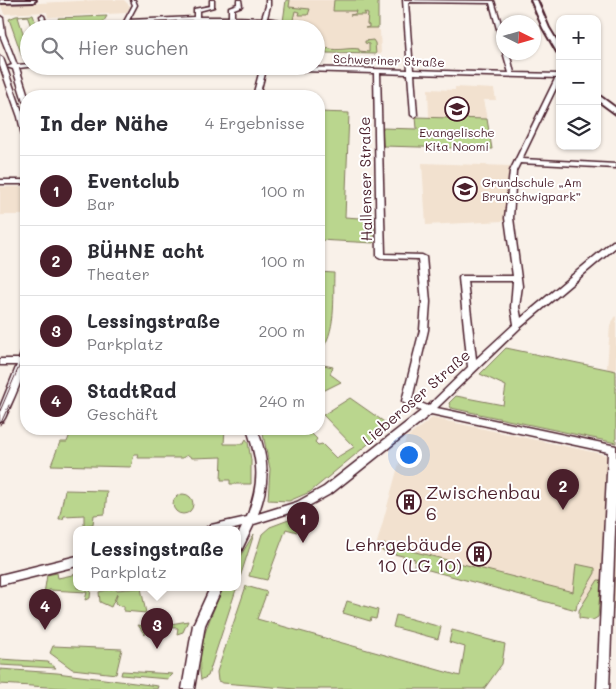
<!DOCTYPE html>
<html lang="de">
<head>
<meta charset="utf-8">
<style>
	body { margin:0; font-family:Mali,sans-serif; background:#f2f2f3; color:#2b2b33 }
	.controls { position:absolute; right:15px; top:15px; display:grid; overflow:hidden; border-radius:10px; box-shadow:0 1px 4px #0004 }
	.controls button { width:45px; height:45px; display:grid; place-items:center; padding:0; border:0; border-bottom:1px solid #e1e1e2; background:#fff; color:#2b2b33; font:25px sans-serif }
	.compass { position:absolute; left:496px; top:15px; width:45px; height:45px; border-radius:50%; background:#fff; box-shadow:0 1px 4px #0004; rotate:95deg }
	.you { position:absolute; left:408px; top:454px; width:18px; height:18px; margin:-12px; border:4px solid #fff; border-radius:50%; background:#1a73e8; box-shadow:0 0 0 8px #1a73e833 }
	.badge { display:grid; place-items:center; width:32px; height:32px; border-radius:50%; background:#4a1f2b; color:#fff; font-size:16px; font-weight:700 }
	.pin { position:absolute; translate:-50% -41px; filter:drop-shadow(0 1px 2px #0008) }
	.pin::after { content:''; position:absolute; top:26px; width:18px; height:15px; background:inherit; clip-path:polygon(0 0,100% 0,50% 100%) }
	.popup { position:absolute; left:73px; top:526px; width:168px; height:65px; box-sizing:border-box; display:grid; place-content:center; border-radius:10px; background:#fff; filter:drop-shadow(0 1px 4px #0005); font-size:16px; white-space:nowrap; color:#7c7c81 }
	.popup b { font-size:19px; color:#2b2b33 }
	.popup::after { content:''; position:absolute; left:50%; top:100%; margin-left:-10px; border:10px solid transparent; border-top-color:#fff }
	.list { margin:0; padding:0; list-style:none }
	h2 { display:flex; justify-content:space-between; align-items:center; height:65px; margin:0; padding:0 20px; font-size:21px }
	h2 small { font-size:16px; font-weight:400; color:#7c7c81 }
	.list li { display:grid; grid-template-columns:32px 1fr auto; gap:15px; align-items:center; box-sizing:border-box; height:70px; padding:0 20px; border-top:1px solid #e1e1e2 }
	.list b { display:block; font-size:19px; white-space:nowrap }
	.list p { margin:0; font-size:16px; white-space:nowrap; color:#7c7c81 }
	.list em { font-size:16px; font-style:normal; color:#7c7c81 }
	.icon { flex:none; width:28px; height:28px; fill:none; stroke:currentColor; stroke-width:2; stroke-linecap:round; stroke-linejoin:round }
	.map { position:relative; flex:none; width:616px; height:689px; overflow:hidden }
	.search { position:absolute; background:#fff; box-shadow:0 1px 4px #0004; left:20px; top:20px; width:305px; height:55px; display:flex; align-items:center; gap:12px; box-sizing:border-box; padding:0 18px; border-radius:28px; color:#7c7c81; font-size:19px }
	.panel { position:absolute; background:#fff; box-shadow:0 1px 4px #0004; left:20px; top:90px; width:305px; height:345px; border-radius:20px }
	.map>svg:first-child { display:block }
	.built { fill:#f2e1cf }
	.green { fill:#bad68e; stroke:#827a5c }
	.lines { fill:none; stroke-linecap:round; stroke-linejoin:round }
	.minor-casing { stroke:#4a1f2b; stroke-width:3 }
	.tertiary-casing { stroke:#4a1f2b; stroke-width:4 }
	.secondary-casing { stroke:#4a1f2b; stroke-width:4 }
	.minor { fill:#fff; fill-rule:evenodd }
	.tertiary { fill:#fff; fill-rule:evenodd }
	.secondary { fill:#fff; fill-rule:evenodd }
	.tram { stroke:#4a1f2b; stroke-width:1 }
	.labels { text-anchor:middle; dominant-baseline:central; stroke-width:4; stroke-linejoin:round; paint-order:stroke }
	.far-street-label { font-size:12px; fill:#4a1f2b; stroke:#fff }
	.far-poi-label { font-size:12px; fill:#4a1f2b; stroke:#fff }
	.street-label { font-size:15px; fill:#4a1f2b; stroke:#fff }
	.near-poi-label { font-size:18px; fill:#4a1f2b; stroke:#fff; text-anchor:start }
</style>
</head>
<body>
<div class="map">
<svg width="616" height="689" viewBox="0 0 616 689">
	<rect width="100%" height="100%" fill="#f9f1e9"/>
	<filter id="ink" filterUnits="userSpaceOnUse"><feTurbulence type="fractalNoise" baseFrequency=".02" numOctaves="2"/><feDisplacementMap in="SourceGraphic" scale="10" xChannelSelector="R" yChannelSelector="G"/><feConvolveMatrix kernelMatrix="1 2 1 2 8 2 1 2 1" color-interpolation-filters="sRGB"/></filter>
	<g filter="url(#ink)">
		<g class="built">
			<path d="M97,0H124L130,6L127,13L48,17L47,12L4,14L1,5Z"/>
			<path d="M286,0H378V29L380,31L381,54L316,53V29H285Z"/>
			<path d="M198,20L194,29H146L149,23Z"/>
			<path d="M455,87L494,89L496,100H483L487,119L429,117L428,89L455,90Z"/>
			<path d="M422,163L511,166L504,221L426,225Z"/>
			<path d="M0,187H26L24,215H0Z"/>
			<path d="M616,316V371L607,369L610,325Z"/>
			<path d="M432,418L616,457V610L375,550L406,438Z"/>
		</g>
		<g class="green">
			<path d="M286,0H290L289,7L310,9L308,15H299L300,12L295,11L291,29H282Z"/>
			<path d="M334,0H378V28H365L369,27V25L367,24L368,14L364,12L366,15H350L355,14L356,11H333Z"/>
			<path d="M33,15L38,29H32L27,16L18,17L26,42L23,43L27,54H29L22,56L9,19L16,16Z"/>
			<path d="M107,16L99,29H63L58,18Z"/>
			<path d="M373,40L375,43L376,54L326,53L327,48C338,52 348,47 359,49V51L369,52V44L365,43V41Z"/>
			<path d="M319,112L349,113L345,217L374,219V243L319,240Z"/>
			<path d="M416,117L487,119L492,149L383,146L382,128L417,129Z"/>
			<path d="M319,272L334,273C333,301 337,331 319,354Z"/>
			<path d="M506,348L616,371V443L451,408L449,403L456,396L503,405L506,386L480,374Z"/>
			<path d="M319,364L333,367L330,374L341,382L319,393Z"/>
			<path d="M350,398L390,426L310,492L289,501L268,500L270,469L262,429H307L317,439L315,442L318,445L322,444L336,458L354,447L323,415Z"/>
			<path d="M72,429H225L224,444H243L246,439L248,442L251,460V484H230V480H221L222,457L192,458L188,455L182,458H138L139,454H134L131,467L51,465L60,442H67Z"/>
			<path d="M65,490L107,491L105,514L94,515L93,524L84,526V515L64,516L63,519H59Z"/>
			<circle cx="183" cy="504" r="10"/>
			<path d="M294,518L297,532L286,529L267,580L249,576L262,534L270,527Z"/>
			<path d="M254,534L208,676L201,680C195,648 211,616 223,588H237V561Z"/>
			<path d="M384,544L573,592L576,564L595,568V573L577,604L576,610L414,566L415,559L382,551Z"/>
			<path d="M57,573L58,578L77,574V588H91L90,598L85,600L87,592L49,590L47,597L44,594L47,575Z"/>
			<path d="M598,580H601L598,617L593,620L579,618V610Z"/>
			<path d="M246,586L267,592L257,619L460,676L465,647L449,642L452,630L505,644L502,664L484,689H296L223,683L218,681L217,672Z"/>
			<path d="M116,588V590L141,588L146,613L124,611V606H120L115,603L117,594L111,607L100,602L99,592Z"/>
			<path d="M347,601L378,610L376,619L371,618L370,621L343,613Z"/>
			<path d="M396,615L441,627L438,639L393,627Z"/>
			<path d="M188,621L183,632L177,634L178,628L147,627L145,635L138,625L143,626L149,622L153,627Z"/>
			<path d="M53,646L122,649L116,674L72,669L50,653Z"/>
			<path d="M0,659L48,662L56,668L0,665Z"/>
			<path d="M0,669L57,673L158,686L157,689H79L0,684Z"/>
			<path d="M122,671L173,674L168,679L121,675Z"/>
		</g>
		<g class="lines">
			<g class="minor-casing">
				<g id="minor">
					<path d="M131,0H135L137,5L129,20L194,17V9L210,6V0H214V7L199,11V17H229V7L237,4V0H241L242,6L234,9V17L262,18L266,6V0H270V6L267,18L278,20C268,25 220,19 205,20C179,20 153,22 128,23L125,29H120L133,5Z"/>
					<path d="M403,0L494,1L504,33V45L501,44L490,3L408,2L413,70L509,73L503,52H509L514,73L560,74V78L414,74L417,115L414,117L411,115L408,74L380,73L385,254L422,255L426,257L430,302L428,330L412,399L428,406L468,367L459,278L460,276H513L505,218L510,171L555,79H559L560,80L522,159L616,164V168L520,163L516,171L513,218L522,286L519,307L521,318L613,241H616V247L521,327L437,408L616,446V504L609,689H597L608,452L431,414L332,493L305,508L254,524L241,551L237,553V537L242,527L230,530H206L207,527L211,525L247,517C260,481 259,465 247,429H257C269,459 270,483 258,514L297,502L324,487L421,411L404,403L402,401L420,330L422,302L418,259L381,258L377,256L374,73L266,70L259,96H253L260,70L187,68L184,66H267L408,70ZM467,281H513L511,307L514,324L476,359Z"/>
					<path d="M42,15L44,16L49,29H44L40,16Z"/>
					<path d="M0,16L3,18L5,34L17,65L29,64V66H35L19,68L28,96H26V103L23,101L13,69L7,67L12,65L0,35Z"/>
					<path d="M0,56L3,58L24,117L26,127V142L23,140L18,117L0,66Z"/>
					<rect x="0" y="180" width="26" height="4"/>
					<path d="M26,347C28,372 15,395 5,418L3,421L0,422V407L17,365H0V359H19L23,348Z"/>
					<path d="M77,556V566L0,585V575Z"/>
					<path d="M210,588H222L205,625L194,689H182L193,625Z"/>
				</g>
			</g>
			<g class="tertiary-casing">
				<g id="tertiary">
					<path d="M531,0H537L549,28L560,46V54L557,52L543,28Z"/>
					<path d="M597,94L616,108V114L597,100Z"/>
				</g>
			</g>
			<g class="secondary-casing">
				<path id="secondary" d="M0,0H36L33,2L0,3Z"/>
			</g>
			<use href="#minor" class="minor"/>
			<use href="#tertiary" class="tertiary"/>
			<use href="#secondary" class="secondary"/>
			<g class="tram">
				<path d="M0,411L21,362L26,322"/>
				<path d="M0,425L9,405"/>
			</g>
		</g>
	</g>
	<defs>
		<g id="school-ring" transform="scale(1.25)"><circle r="9.5" fill="#fff" stroke="#4a1f2b" stroke-width="1.5"/><path d="M0-5L7-2L0 1L-7-2ZM-4 1L0 2.5L4 1V4Q0 6-4 4Z" fill="#4a1f2b"/></g>
		<g id="building-ring" transform="scale(1.25)"><circle r="9.5" fill="#fff" stroke="#4a1f2b" stroke-width="1.5"/><path d="M-4-6H4V6H1V3H-1V6H-4ZM-2.5-4.3h1.7v1.8h-1.7ZM.8-4.3h1.7v1.8H.8ZM-2.5-1h1.7V.8h-1.7ZM.8-1h1.7V.8H.8Z" fill="#4a1f2b"/></g>
	</defs>
	<g fill-rule="evenodd">
		<use href="#school-ring" x="457" y="109"/>
		<use href="#school-ring" x="465" y="189"/>
		<use href="#building-ring" x="409" y="502"/>
		<use href="#building-ring" x="479" y="554"/>
	</g>
	<g class="labels">
		<g class="far-street-label">
			<text transform="translate(389 60) rotate(2)">Schweriner Straße</text>
		</g>
		<g class="far-poi-label">
			<text x="457" y="132">Evangelische<tspan x="457" dy="14">Kita Noomi</tspan></text>
			<text x="482" y="182" text-anchor="start">Grundschule „Am<tspan x="482" dy="14">Brunschwigpark”</tspan></text>
		</g>
		<g class="street-label">
			<text transform="translate(365 179) rotate(-91)">Hallenser Straße</text>
			<text transform="translate(416 397) rotate(-41)">Lieberoser Straße</text>
		</g>
		<g class="near-poi-label">
			<text x="426" y="492">Zwischenbau<tspan x="426" dy="21">6</tspan></text>
			<text x="462" y="544" text-anchor="end">Lehrgebäude<tspan x="462" dy="21">10 (LG 10)</tspan></text>
		</g>
	</g>
</svg>
<div class="controls">
<button>+</button>
<button>−</button>
<button><svg class="icon" aria-label="layers" viewBox="0 0 24 24"><path d="M12 4l9 5-9 5-9-5zM3 14l9 5 9-5"/></svg></button>
</div>
<svg class="compass" viewBox="-18 -18 36 36"><path d="M0-13l5 13h-10z" fill="#e53935"/><path d="M0 13l5-13h-10z" fill="#7c7c81"/></svg>
<div class="you"></div>
<div class="pin badge" style="left:303px;top:543px">1</div>
<div class="pin badge" style="left:563px;top:510px">2</div>
<div class="pin badge" style="left:157px;top:649px">3</div>
<div class="popup"><b>Lessingstraße</b>Parkplatz</div>
<div class="pin badge" style="left:45px;top:630px">4</div>
<div class="search"><svg class="icon" aria-label="search" viewBox="0 0 24 24"><circle cx="10" cy="10" r="6"/><path d="M15 15l6 6"/></svg>Hier suchen</div>
<section class="panel">
<h2>In der Nähe<small>4 Ergebnisse</small></h2>
<ul class="list">
<li><span class="badge">1</span><div><b>Eventclub</b><p>Bar</p></div><em>100 m</em></li>
<li><span class="badge">2</span><div><b>BÜHNE acht</b><p>Theater</p></div><em>100 m</em></li>
<li><span class="badge">3</span><div><b>Lessingstraße</b><p>Parkplatz</p></div><em>200 m</em></li>
<li><span class="badge">4</span><div><b>StadtRad</b><p>Geschäft</p></div><em>240 m</em></li>
</ul>
</section>
</div>
</body>
</html>
